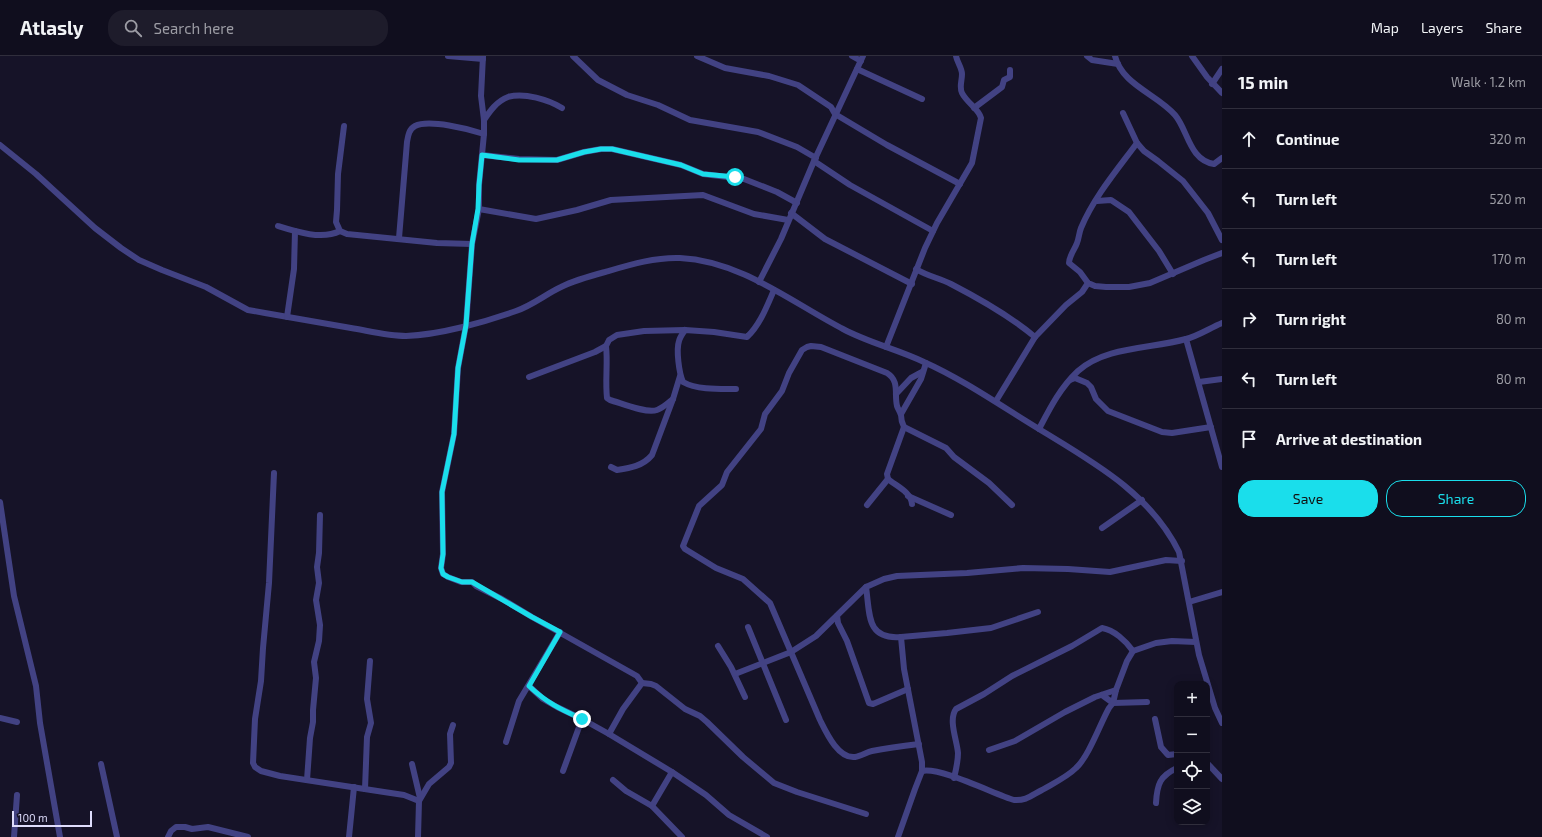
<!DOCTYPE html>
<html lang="en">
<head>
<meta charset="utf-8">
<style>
	body { margin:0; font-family:"Exo 2",sans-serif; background:#1e1c2b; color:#f1f3f6 }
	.controls { position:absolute; right:12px; bottom:12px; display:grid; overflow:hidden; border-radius:8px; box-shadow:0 2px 10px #0003 }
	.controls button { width:36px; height:36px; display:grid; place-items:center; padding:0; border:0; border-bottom:1px solid #302e3c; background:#100e1e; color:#f1f3f6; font:20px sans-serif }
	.scale { position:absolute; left:12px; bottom:10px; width:80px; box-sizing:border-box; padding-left:4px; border:2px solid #dfddfc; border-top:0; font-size:11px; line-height:14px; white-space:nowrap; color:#dfddfc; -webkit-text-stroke:3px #161328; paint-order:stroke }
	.stop { position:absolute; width:12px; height:12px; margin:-9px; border:3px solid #1adeeb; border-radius:50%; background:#fff }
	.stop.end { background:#1adeeb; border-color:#fff; box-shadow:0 1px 4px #0008 }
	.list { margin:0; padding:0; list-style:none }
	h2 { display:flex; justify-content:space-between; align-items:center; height:52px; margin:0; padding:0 16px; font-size:17px }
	h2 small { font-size:13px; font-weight:400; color:#9c9ca4 }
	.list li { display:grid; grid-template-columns:26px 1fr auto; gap:12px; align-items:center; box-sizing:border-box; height:60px; padding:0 16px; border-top:1px solid #302e3c }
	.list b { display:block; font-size:15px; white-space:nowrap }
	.list em { font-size:13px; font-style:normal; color:#9c9ca4 }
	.actions { display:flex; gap:8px; padding:12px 16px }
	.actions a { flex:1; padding:9px 0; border:1px solid #1adeeb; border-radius:16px; text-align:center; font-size:14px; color:#1adeeb }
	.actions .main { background:#1adeeb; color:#111 }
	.icon { flex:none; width:22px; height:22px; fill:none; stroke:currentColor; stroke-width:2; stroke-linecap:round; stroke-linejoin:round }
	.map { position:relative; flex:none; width:1222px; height:781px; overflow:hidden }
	header { display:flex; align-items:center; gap:24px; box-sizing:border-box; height:56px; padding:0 20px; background:#100e1e; border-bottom:1px solid #302e3c }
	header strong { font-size:19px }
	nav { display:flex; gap:22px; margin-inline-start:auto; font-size:14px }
	.search { width:280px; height:36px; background:#1e1c2b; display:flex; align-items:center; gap:10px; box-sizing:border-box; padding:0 14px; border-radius:16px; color:#9c9ca4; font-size:15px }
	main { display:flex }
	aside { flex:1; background:#100e1e }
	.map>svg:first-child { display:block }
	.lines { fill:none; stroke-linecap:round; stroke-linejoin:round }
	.minor { stroke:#424283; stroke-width:6 }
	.route { stroke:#1adeeb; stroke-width:5 }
</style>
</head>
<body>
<header>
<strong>Atlasly</strong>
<div class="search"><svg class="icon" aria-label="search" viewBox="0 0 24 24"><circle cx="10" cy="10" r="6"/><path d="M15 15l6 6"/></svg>Search here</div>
<nav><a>Map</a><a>Layers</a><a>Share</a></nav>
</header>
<main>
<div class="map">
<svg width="1222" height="781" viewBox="0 0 1222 781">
	<rect width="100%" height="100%" fill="#161328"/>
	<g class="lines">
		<g class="minor">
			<path d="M448,0L483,3"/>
			<path d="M483,0L481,40L484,64V78L479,129V153L472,188L466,269L458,312L454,378L442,436L443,498L441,512L443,518L448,521L461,526H472L476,530L502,543L532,561L637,620L642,627L623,653L609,678L672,716L706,739L729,759L767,781"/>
			<path d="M573,0L598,24L627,39L658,49L690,64L758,76L797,91L816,102"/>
			<path d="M697,0L725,12L769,20L798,29L831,51L835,58L887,89L960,128"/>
			<path d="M852,0L861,5"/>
			<path d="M1087,0L1092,4L1118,8"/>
			<path d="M1115,0C1122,29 1157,38 1175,59C1188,74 1189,104 1214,108L1222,102"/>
			<path d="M1192,0L1207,21L1222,37"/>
			<path d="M857,13L922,43"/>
			<path d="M1212,28L1222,13"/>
			<path d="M974,52L1002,31L1004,24L1010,21V14"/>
			<path d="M1123,57L1137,87L1144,95L1158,105L1183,125L1208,157L1222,184"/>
			<path d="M484,64C490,55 497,45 508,41C524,36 549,44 562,52"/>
			<path d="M344,70L338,118L337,154L336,166L340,175L347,178L437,187L472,188"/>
			<path d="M1137,87C1117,114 1094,141 1081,172C1079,177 1079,182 1077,187C1075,193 1069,200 1069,207L1080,216L1088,227L1095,230L1106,231H1129L1150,227L1204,204L1222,197"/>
			<path d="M0,89L36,118L95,172L121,192L139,204L162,214L206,231L248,254L265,257C293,262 322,267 351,272C369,275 388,280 406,280C439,279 485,266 516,255C533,249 546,238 561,231C575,224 590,220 605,216C629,209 655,201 680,202C741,205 791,246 843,273C869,287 897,293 924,306C964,324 1001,350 1039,373C1093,406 1150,437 1179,496L1199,599L1215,652L1222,667"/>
			<path d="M482,99L519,103L557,104L584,96L601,93H612L681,109L703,118L744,123L777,136L797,147"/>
			<path d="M814,105L850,129L933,175"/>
			<path d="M1097,145L1111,144L1129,156L1159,195L1173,218"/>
			<path d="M479,153L536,163L577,154L611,144L703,139L754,158L788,164"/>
			<path d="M791,157L825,183L912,228"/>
			<path d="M278,170C297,176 322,184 340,175"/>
			<path d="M399,182L407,86C408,80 409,73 415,70C429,63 469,73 484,78"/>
			<path d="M916,213C927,220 939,222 951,228C980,243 1010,260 1035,281"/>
			<path d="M759,226L781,183L814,105L863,0"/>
			<path d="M287,261L294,213L295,175"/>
			<path d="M685,274C683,277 680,281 679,285C676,294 679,317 683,326C697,334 720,333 736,333"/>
			<path d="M1186,283L1222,411"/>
			<path d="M606,290C608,307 605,324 607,342L610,344C621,347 646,358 657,354C663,352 668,347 673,343"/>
			<path d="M886,291L925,192L937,167L972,107L981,62C979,53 967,47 962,37C959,31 962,25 962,18C962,12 957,6 956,0"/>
			<path d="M529,321L595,296L606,290L609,284L617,279L644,275L685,274L714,276L747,281C760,269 767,250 774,234"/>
			<path d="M1070,324L1075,322L1087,327L1091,331L1096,343L1108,355L1162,376L1172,377L1211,371"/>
			<path d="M1199,326L1222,323"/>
			<path d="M896,338L911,322L922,316"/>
			<path d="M996,345L1035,281L1066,249L1082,236L1088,227"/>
			<path d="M901,358L921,323L926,307"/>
			<path d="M904,371L946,392L954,401L989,427L1012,449"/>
			<path d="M1039,373C1050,352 1060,332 1078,315C1106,290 1151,293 1186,283C1198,280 1210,272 1222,267"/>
			<path d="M611,411L617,414C630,412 643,410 652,399L673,343L680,320"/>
			<path d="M274,417L269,527L263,592L261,625L255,663L253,707L255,711L261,715L280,720L384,736L404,739L419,745"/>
			<path d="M908,440L951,459"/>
			<path d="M0,446L14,540L36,630L40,667L60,781"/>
			<path d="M912,448C911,436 896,430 888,423L887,418L904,371C902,367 901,363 901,359C900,356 898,353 897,350C894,338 900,325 887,317L821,291L811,290L807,291L802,294L789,317L782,335L765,358L761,373L727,416L722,429L699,450L683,490L685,493L716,512L743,523L770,547L820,664C826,676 838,703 855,701C861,700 867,696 872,695C888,692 903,690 919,688"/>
			<path d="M867,449L888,423"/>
			<path d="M1102,472L1142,444"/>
			<path d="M1189,546L1222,536"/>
			<path d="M837,560L838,567L847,585L869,647L873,648L908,633"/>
			<path d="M748,571L786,664"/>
			<path d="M901,581L947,577L991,572L1038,556"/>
			<path d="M718,590L731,611L745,641"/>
			<path d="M735,618L791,596L816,580L866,531"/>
			<path d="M642,627L651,628L656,630L685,653L700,660L707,666L743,701L774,727L797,736L866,758"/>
			<path d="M529,630L543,643L557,651L582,663L609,678"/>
			<path d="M1102,639L1113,647L1147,646"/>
			<path d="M0,662L17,666"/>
			<path d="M1155,663L1161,691L1168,699L1177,698"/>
			<path d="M506,686L519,645L560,576"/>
			<path d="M989,694L1015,685L1065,656L1095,641L1116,634"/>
			<path d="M1207,707L1222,723"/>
			<path d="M101,708L117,781"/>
			<path d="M412,708L420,742"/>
			<path d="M563,715L582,663"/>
			<path d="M922,715C941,711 994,738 1014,744C1026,745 1032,739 1042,734C1054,727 1067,721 1076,712C1089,700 1100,668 1109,652L1113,647L1116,634L1127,605L1133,595L1156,587L1172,585L1196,586"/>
			<path d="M954,722C956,714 958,705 958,697C957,684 948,664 956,653L984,638L1012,620L1072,590L1102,572C1114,574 1126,585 1133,595"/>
			<path d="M307,724L310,682L313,666V654L316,622L314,606L319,585L320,569L316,544L319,527L317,511L319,497L320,459"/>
			<path d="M613,724L626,735L652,750L682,781"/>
			<path d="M365,733L367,681L371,667L367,643L370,605"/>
			<path d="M1156,747C1157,728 1160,720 1177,712"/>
			<path d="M652,750L672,716"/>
			<path d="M14,781L17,739"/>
			<path d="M168,781L171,775L176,771H185L192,773L208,771L248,781"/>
			<path d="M349,781L354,731"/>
			<path d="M418,781L419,745L429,728L449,711L451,707L450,678L453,669"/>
			<path d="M898,781L915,733L922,715V706L904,613L901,581C866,584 870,558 866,531L884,523L897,520L967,517L1023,512L1068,513L1110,516L1166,504L1182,505"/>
		</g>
	</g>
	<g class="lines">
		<path class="route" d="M582,663C560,653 547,647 529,630L560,576L532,561L472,526H462L448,521L443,518L441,512L443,498L442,436L454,378L458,312L466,269L472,188L478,153L479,129L482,99L519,104H557L584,96L601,93H612L681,109L703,118L735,121"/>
	</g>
</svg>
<div class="controls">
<button>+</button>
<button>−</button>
<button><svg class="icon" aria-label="locate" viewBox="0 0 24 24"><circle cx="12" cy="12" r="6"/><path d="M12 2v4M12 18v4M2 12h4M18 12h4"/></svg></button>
<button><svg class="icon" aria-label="layers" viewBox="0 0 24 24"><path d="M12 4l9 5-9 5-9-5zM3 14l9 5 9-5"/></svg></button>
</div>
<div class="scale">100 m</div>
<div class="stop" style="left:735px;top:121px"></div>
<div class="stop end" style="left:582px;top:663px"></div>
</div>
<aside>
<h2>15 min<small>Walk · 1.2 km</small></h2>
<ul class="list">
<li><svg class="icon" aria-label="ahead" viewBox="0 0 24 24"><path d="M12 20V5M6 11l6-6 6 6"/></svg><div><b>Continue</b></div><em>320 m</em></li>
<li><svg class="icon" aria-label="left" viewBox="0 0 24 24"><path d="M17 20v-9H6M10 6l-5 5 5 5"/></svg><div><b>Turn left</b></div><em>520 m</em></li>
<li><svg class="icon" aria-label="left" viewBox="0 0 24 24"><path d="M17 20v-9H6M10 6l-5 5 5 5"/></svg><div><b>Turn left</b></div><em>170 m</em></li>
<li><svg class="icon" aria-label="right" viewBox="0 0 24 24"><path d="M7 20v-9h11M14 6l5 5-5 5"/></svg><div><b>Turn right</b></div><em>80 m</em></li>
<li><svg class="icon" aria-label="left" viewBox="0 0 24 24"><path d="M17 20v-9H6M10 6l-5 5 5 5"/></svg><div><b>Turn left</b></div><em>80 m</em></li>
<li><svg class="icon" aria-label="arrive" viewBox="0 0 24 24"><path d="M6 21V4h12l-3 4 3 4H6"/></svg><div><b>Arrive at destination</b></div></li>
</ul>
<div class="actions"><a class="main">Save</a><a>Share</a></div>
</aside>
</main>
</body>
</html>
